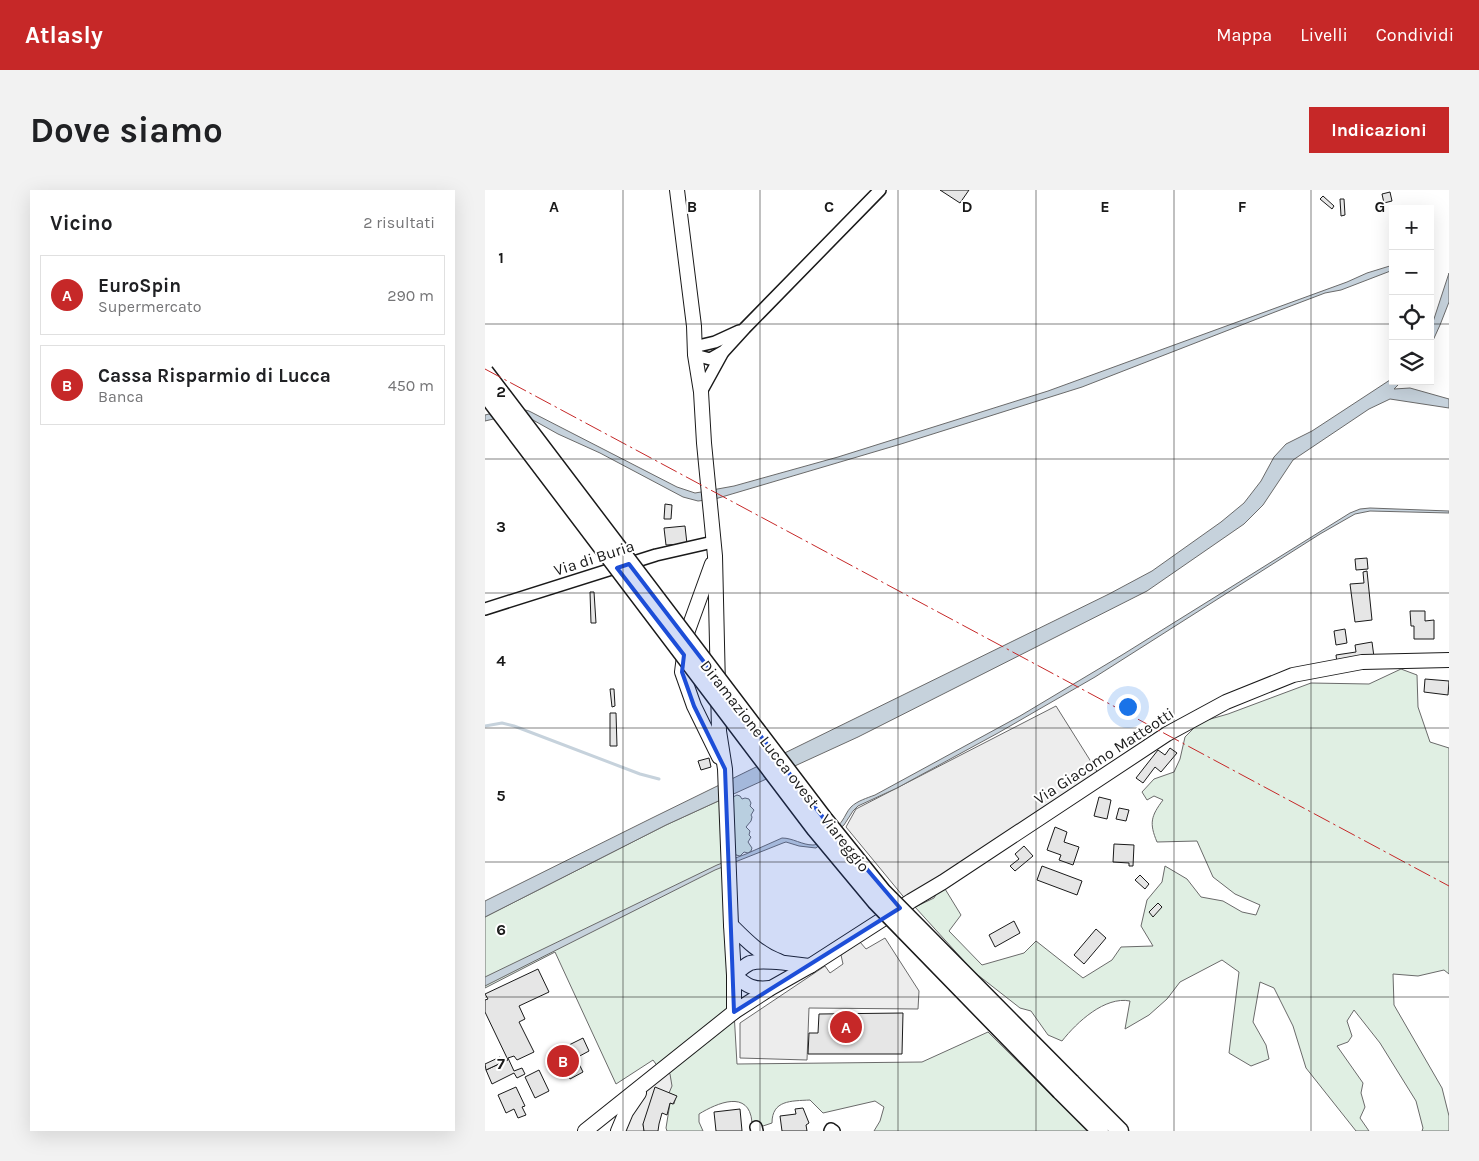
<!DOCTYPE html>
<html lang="it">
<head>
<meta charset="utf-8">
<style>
	body { margin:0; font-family:Karla,sans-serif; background:#f2f2f2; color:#202124 }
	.controls { position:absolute; right:15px; top:15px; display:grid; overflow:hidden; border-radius:0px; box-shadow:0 5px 20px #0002 }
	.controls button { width:45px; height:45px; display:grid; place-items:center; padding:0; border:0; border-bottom:1px solid #e0e0e0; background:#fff; color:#202124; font:25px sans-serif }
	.you { position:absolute; left:642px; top:516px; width:18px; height:18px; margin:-12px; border:4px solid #fff; border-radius:50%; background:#1a73e8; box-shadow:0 0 0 8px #1a73e833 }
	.badge { display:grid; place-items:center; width:32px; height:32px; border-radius:50%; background:#c62828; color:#fff; font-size:16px; font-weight:700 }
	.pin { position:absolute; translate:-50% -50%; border:2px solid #fff; box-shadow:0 1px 5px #0006 }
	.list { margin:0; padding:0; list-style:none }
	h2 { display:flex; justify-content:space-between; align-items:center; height:65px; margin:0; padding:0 20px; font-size:21px }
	h2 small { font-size:16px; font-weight:400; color:#757577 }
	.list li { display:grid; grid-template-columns:32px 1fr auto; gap:15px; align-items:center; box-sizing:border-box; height:80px; margin:0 10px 10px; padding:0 10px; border:1px solid #e0e0e0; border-radius:0px }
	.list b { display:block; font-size:19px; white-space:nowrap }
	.list p { margin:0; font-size:16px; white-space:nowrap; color:#757577 }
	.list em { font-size:16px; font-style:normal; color:#757577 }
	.icon { flex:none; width:28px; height:28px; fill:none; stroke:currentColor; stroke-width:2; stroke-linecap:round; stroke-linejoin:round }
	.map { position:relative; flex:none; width:964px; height:941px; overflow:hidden; border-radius:0px }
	header { display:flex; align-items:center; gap:30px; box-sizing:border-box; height:70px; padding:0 25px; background:#c62828; color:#fff }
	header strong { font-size:24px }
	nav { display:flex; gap:28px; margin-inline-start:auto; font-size:18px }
	.intro { display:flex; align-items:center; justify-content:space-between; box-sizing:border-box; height:120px; padding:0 30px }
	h1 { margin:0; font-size:35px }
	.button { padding:12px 22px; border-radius:0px; background:#c62828; color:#fff; font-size:18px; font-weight:700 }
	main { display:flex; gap:30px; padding:0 30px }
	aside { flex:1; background:#fff; border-radius:0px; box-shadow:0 5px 20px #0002 }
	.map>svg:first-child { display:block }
	.green { fill:#e0efe3; stroke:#6a6a6a }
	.parking { fill:#ededed; stroke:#6a6a6a }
	.water { fill:#c6d2dc; stroke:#6a6a6a }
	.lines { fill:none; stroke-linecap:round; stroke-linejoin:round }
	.stream { stroke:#c6d2dc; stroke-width:3 }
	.building { fill:#e6e6e6; stroke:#1a1a1a }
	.minor-casing { stroke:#1a1a1a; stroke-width:14 }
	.major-casing { stroke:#1a1a1a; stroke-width:16 }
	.highway-casing { stroke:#1a1a1a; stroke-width:19 }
	.minor { stroke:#fff; stroke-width:11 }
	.major { stroke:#fff; stroke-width:14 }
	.highway { stroke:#fff; stroke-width:16 }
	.highway-bridge-casing { stroke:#1a1a1a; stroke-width:19; stroke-linecap:butt }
	.highway-bridge { stroke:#fff; stroke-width:16 }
	.power { stroke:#c62828; stroke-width:1; stroke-dasharray:18 4 2.5 4; stroke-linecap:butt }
	.marked { fill:#1d4ed8; fill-opacity:0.2; stroke:#1d4ed8; stroke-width:4; stroke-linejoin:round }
	.grid { fill:none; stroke:#1a1a1a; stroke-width:1; stroke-opacity:0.55 }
	.labels { text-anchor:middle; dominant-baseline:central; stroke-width:4; stroke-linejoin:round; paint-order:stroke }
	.street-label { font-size:16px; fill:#1a1a1a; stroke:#fff }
	.grid-label { font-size:16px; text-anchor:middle; font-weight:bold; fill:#1a1a1a; stroke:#fff; stroke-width:4; stroke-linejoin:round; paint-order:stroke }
</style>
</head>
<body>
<header>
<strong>Atlasly</strong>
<nav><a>Mappa</a><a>Livelli</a><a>Condividi</a></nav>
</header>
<div class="intro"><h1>Dove siamo</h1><a class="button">Indicazioni</a></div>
<main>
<aside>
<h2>Vicino<small>2 risultati</small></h2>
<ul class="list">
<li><span class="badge">A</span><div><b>EuroSpin</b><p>Supermercato</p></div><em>290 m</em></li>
<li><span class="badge">B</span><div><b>Cassa Risparmio di Lucca</b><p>Banca</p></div><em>450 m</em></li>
</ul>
</aside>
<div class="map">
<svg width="964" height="941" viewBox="0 0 964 941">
	<rect width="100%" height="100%" fill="#fff"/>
	<g class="green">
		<path d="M916,479L932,485L933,517L945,552L964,558V784L959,780L933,786L908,784L909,815L957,898L964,926V941H937L938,938L931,911L895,853L869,820L862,831L867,846L863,852L852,856L878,893L876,903L880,917L875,928L884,941H871L821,878L808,836L789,798L775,792L768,832L781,855L784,869L766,876L744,863L754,782L737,770L695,792L682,809L664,825L640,839L645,811C620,806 592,832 577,851L563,845L546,821L535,818L489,782L430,717L449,708L457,694L476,725L464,741L497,775L539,763L551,751L598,788L627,770L636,757L668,756L656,736L662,710L677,692L680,676L702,689L716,707L738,711L757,722L771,725L775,715L750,704L728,687L712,651L672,652C664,633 666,626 678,610L669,606L662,610L657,602L669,589L689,582L695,569L700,547L715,532L743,524L826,493L884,494Z"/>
		<path d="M252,605L255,606L257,609L260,608L264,609L266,613L265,616L269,620L266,625L267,627L266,631L261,637L265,641L264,645L266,647L263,652L267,658L266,661L263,663L259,662L255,666L251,665L248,659V638L250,637L248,636L247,611L248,607Z"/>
		<path d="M242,607L249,822L252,874L437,872L503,842L603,941H389L395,931L399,917L390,911L338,923L325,910C306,911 287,910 287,933L278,936L267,932C264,899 232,913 214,924V932L218,941H182L181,938L185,913L189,914L191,906L184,903C186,891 187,888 180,878L176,881L168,870L131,894L70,762L0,798V727L181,635Z"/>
	</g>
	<g class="parking">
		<path d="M571,516L615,586L422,711L361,637L371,619Z"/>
		<path d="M400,748L434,801L433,819L324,818L322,870L255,868V833L340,776L345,783L358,774L356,765L375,752L381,759Z"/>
		<path d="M180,877L185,884L187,896L184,903L158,934L159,941H133L141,922Z"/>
	</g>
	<g class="water">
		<path d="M908,75V80L856,100L840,103L790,122L597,197L416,254L230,309L213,311L198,307L115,263L73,244L48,230L38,227L21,226L0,231V225C19,221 24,215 44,221L192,297L210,303L216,302L249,296L353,267L563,201L862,92L882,83Z"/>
		<path d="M964,83V112L955,135L945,157V141Z"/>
		<path d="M908,188V191H917L909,199L925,198L964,209V218L905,209L884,219L808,270L778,315L759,334L662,401L373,547L181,635L0,727V711L167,628L624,404L667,381L736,332L759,313L776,291L789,267L801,254L827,241Z"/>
		<path d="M885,318L964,321V323L885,321L870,324L835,344L610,487L513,543L412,598L373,616L368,621L359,635L331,658L314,656L301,652L298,653L230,680L0,796V787L232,675L261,664L297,648C308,648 317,655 328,655C335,655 353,637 357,631C360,627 362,621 366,617C372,611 382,608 390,605L535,526L637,465L865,323L875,319Z"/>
	</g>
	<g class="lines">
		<path class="stream" d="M0,536L17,533L29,536L155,584L174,589"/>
	</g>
	<g class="building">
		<path d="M455,0H484L475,13Z"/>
		<path d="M905,2L907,11L899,13L897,4Z"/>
		<path d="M838,6L849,16L847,19L835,9Z"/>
		<path d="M855,9H859L860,25L856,26Z"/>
		<path d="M180,314L187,315L186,329H179Z"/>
		<path d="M200,336L202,354L181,355L179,338Z"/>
		<path d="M882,368L883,379L871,380L870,369Z"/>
		<path d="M882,381L887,430L870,432L865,394L879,393L878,382Z"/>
		<path d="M105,402H109L111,433H106Z"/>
		<path d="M925,421H940V431L949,430V449H929V436H926Z"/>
		<path d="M860,439L862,453L851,455L849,441Z"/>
		<path d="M887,452L889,467L852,473L851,465L871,462L870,455Z"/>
		<path d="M940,489L964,491L963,505L939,502Z"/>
		<path d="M125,499H129L130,516L127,517Z"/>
		<path d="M125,523H131L132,556H125Z"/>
		<path d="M685,558L692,563L676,582L670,577L658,593L651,588L673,560L680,565Z"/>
		<path d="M224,568L226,577L216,580L213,571Z"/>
		<path d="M614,607L626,610L622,629L609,626Z"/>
		<path d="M634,618L644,620L641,631L631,629Z"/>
		<path d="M570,637L582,642L579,652L594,657L588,675L574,670L576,665L562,660Z"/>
		<path d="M629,654L649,655L648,676H644V673L628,672Z"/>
		<path d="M539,656L548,666L530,681L525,676L534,669L530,664Z"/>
		<path d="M557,676L597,691L592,705L552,690Z"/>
		<path d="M655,685L664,694L660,699L650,690Z"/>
		<path d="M673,713L677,717L668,727L664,722Z"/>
		<path d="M529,731L535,743L510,757L504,745Z"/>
		<path d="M611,739L621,748L599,774L589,765Z"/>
		<path d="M53,779L64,802L34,816L40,829L34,832L49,862L32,870L29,866L23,868L29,881L37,878L40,884L32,888L29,883L7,894L1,880L23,870L0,822V810L3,809L0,804Z"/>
		<path d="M418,823L417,864H323L324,843H333L334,824Z"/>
		<path d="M98,848L104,861L91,868L98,882L85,889L74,866L75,862L76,859Z"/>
		<path d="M15,867L18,872L1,880L0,874Z"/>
		<path d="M54,880L64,901L50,908L40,887Z"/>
		<path d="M31,897L40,916L37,917L41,925L33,928L29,919L21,923L13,905Z"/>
		<path d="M170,897L192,906L188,914L185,913L182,925L177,923L174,934L173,941H159L158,934Z"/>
		<path d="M318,918L324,933L321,935L322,941H297L295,926L311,924L310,919Z"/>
		<path d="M255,919L257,941H231L229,922Z"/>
	</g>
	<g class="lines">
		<g class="minor-casing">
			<g id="minor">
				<path d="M209,157L230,152L254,141"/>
				<path d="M210,165L225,169L239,161L260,138L395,0"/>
				<path d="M216,202L238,162"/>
				<path d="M0,419L171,365L228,352"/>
				<path d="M271,937L272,941"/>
				<path d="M345,941L346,939L349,941"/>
			</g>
		</g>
		<g class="major-casing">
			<g id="major">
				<path d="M192,0L209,136L210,165L216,202L219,253L230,366L234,541L240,579L246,735L249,785V822"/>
				<path d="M227,374L202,443L197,482L209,516L234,567"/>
				<path d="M246,735C260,749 274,764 294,771"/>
				<path d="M249,785C254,781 259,776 265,773C277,769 311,774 325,776"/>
				<path d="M249,785C262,796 268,800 285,798"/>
				<path d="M100,941L249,822L286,798L325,776L426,711L458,692L682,544L741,512L808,485L877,472L964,470"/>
				<path d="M133,941L141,922L154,903"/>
			</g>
		</g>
		<g class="highway-casing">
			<g id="highway">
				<path d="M586,892L635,941"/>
				<path d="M575,901L615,941"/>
			</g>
		</g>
		<use href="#minor" class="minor"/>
		<use href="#major" class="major"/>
		<use href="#highway" class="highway"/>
		<g class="highway-bridge-casing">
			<g id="highway-bridge">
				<path d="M0,182L340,630L398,702L586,892"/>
				<path d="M0,203L330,639L390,711L575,901"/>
			</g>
		</g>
		<use href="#highway-bridge" class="highway-bridge"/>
		<path class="power" d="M0,179L964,696"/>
	</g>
	<path class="marked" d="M144,374L340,630L415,718L249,822L240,579L209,516L197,482L199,465L132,378Z"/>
	<path class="grid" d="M138,0V941M275,0V941M413,0V941M551,0V941M689,0V941M826,0V941M0,134H908M945,134H964M0,269H964M0,403H964M0,538H964M0,672H964M0,807H964"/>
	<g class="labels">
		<g class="street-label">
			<text transform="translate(109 368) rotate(-18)">Via di Buria</text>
			<text transform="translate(619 566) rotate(-33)">Via Giacomo Matteotti</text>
			<text transform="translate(300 576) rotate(52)">Diramazione Lucca ovest - Viareggio</text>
		</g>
	</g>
	<g class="grid-label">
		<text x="69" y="22">A</text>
		<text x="207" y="22">B</text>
		<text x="344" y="22">C</text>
		<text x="482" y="22">D</text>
		<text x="620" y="22">E</text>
		<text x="757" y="22">F</text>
		<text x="895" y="22">G</text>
		<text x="16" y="73">1</text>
		<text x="16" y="207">2</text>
		<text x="16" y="342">3</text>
		<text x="16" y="476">4</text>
		<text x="16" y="611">5</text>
		<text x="16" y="745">6</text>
		<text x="16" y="879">7</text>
	</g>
</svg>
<div class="controls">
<button>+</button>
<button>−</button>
<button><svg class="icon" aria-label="locate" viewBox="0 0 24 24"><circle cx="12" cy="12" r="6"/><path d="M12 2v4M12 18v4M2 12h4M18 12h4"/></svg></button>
<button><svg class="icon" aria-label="layers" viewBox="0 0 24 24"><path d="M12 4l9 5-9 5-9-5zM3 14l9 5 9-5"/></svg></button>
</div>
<div class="you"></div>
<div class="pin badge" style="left:361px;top:837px">A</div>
<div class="pin badge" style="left:78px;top:871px">B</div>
</div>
</main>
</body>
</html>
